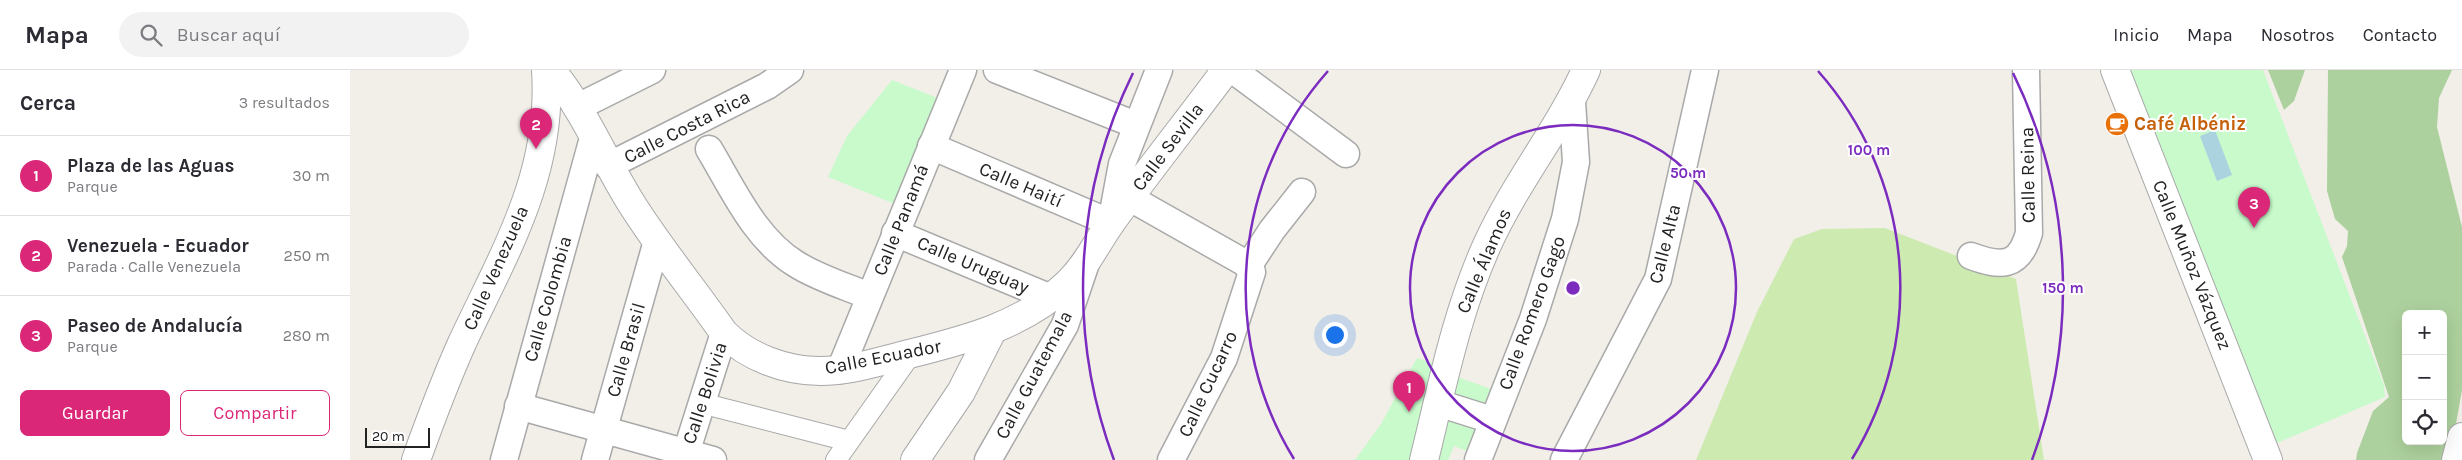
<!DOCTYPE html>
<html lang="es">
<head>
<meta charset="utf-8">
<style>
	body { margin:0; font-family:Karla,sans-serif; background:#f2f2f3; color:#2b2b33 }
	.controls { position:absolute; right:15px; bottom:15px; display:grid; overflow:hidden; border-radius:8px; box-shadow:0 5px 20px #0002 }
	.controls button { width:45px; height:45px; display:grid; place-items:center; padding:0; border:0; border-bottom:1px solid #e1e1e2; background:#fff; color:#2b2b33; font:25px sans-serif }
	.scale { position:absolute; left:15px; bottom:12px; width:65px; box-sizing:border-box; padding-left:5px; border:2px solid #222; border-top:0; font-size:14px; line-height:18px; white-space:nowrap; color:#222; -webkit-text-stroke:4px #fff; paint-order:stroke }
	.you { position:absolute; left:984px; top:264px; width:18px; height:18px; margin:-12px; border:4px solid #fff; border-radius:50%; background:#1a73e8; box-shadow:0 0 0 8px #1a73e833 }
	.badge { display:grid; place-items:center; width:32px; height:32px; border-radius:50%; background:#db2777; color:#fff; font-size:16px; font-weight:700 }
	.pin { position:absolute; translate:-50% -41px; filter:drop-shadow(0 1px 2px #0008) }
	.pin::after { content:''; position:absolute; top:26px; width:18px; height:15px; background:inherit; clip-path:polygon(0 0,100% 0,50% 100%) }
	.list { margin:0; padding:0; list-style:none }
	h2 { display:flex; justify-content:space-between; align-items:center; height:65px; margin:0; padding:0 20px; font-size:21px }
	h2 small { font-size:16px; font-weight:400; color:#7c7c81 }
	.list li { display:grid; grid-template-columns:32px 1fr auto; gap:15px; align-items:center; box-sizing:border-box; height:80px; padding:0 20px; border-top:1px solid #e1e1e2 }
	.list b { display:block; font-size:19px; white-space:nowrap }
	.list p { margin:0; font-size:16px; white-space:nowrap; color:#7c7c81 }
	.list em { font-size:16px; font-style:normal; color:#7c7c81 }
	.actions { display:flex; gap:10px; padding:15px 20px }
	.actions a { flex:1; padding:11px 0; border:1px solid #db2777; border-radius:8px; text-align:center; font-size:18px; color:#db2777 }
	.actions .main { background:#db2777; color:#fff }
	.icon { flex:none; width:28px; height:28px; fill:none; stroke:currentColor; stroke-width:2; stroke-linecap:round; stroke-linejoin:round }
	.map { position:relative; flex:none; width:2112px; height:390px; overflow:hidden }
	header { display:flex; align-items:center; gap:30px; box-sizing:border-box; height:70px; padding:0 25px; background:#fff; border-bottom:1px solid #e1e1e2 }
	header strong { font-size:24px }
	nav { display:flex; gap:28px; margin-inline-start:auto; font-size:18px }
	.search { width:350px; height:45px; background:#f2f2f3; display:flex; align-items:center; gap:12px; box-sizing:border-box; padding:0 18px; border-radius:28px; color:#7c7c81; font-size:19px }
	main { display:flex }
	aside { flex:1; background:#fff }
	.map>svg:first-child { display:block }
	.grass { fill:#cdebb0 }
	.forest { fill:#add19e; fill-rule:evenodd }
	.park { fill:#c8facc }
	.water { fill:#aad3df }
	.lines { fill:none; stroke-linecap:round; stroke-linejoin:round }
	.pedestrian-casing { stroke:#a9a9a9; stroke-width:22 }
	.minor-casing { stroke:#a9a9a9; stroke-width:29 }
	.tertiary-casing { stroke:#a9a9a9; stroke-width:30 }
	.pedestrian { stroke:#fff; stroke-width:20 }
	.minor { stroke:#fff; stroke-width:26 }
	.tertiary { stroke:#fff; stroke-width:28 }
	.ring { fill:none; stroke:#7b2cbf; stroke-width:2.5 }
	.labels { text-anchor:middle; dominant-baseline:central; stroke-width:4; stroke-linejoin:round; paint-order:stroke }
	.food-label { font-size:19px; font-weight:bold; fill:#c56008; stroke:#fff; text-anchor:start }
	.street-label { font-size:19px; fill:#222; stroke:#fff }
	.centre { fill:#7b2cbf; stroke:#fff; stroke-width:2.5 }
	.ring-label { font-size:15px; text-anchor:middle; font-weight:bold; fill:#7b2cbf; stroke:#fff; stroke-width:4; stroke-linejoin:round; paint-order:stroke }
</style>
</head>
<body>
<header>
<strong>Mapa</strong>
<div class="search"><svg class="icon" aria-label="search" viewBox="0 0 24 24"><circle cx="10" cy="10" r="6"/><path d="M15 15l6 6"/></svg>Buscar aquí</div>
<nav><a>Inicio</a><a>Mapa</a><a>Nosotros</a><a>Contacto</a></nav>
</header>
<main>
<aside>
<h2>Cerca<small>3 resultados</small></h2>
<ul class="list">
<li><span class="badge">1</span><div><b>Plaza de las Aguas</b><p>Parque</p></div><em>30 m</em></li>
<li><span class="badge">2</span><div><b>Venezuela - Ecuador</b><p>Parada · Calle Venezuela</p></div><em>250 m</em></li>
<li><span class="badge">3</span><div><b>Paseo de Andalucía</b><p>Parque</p></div><em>280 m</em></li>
</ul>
<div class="actions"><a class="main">Guardar</a><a>Compartir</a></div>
</aside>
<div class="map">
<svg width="2112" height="390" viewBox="0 0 2112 390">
	<rect width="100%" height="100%" fill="#f2efe9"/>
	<path class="grass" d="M1535,158L1666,209L1694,390H1346L1407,242L1444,169L1472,159Z"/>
	<g class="forest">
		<path d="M1918,0H1955L1944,31L1934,40Z"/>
		<path d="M1978,0H2102L2089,28L2087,57L2112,157V320L2106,354L2095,390H2006L2007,383L2023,341L2039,327L1992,187L1997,176L1998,161L1985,149L1977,121ZM2056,244H2093V371H2056Z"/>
	</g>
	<g class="park">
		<path d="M1772,0H1913L2034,315L2035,327L1920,376Z"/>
		<path d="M542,10L590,29L545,134L478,107L497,66Z"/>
		<path d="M1067,288L1091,296L1068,390H1005L1031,354Z"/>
		<path d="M1099,304L1147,321L1142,337L1106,334Z"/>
		<path d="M1093,347L1130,356L1119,382L1104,376L1098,390H1080Z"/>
	</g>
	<path class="water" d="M1865,60L1882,105L1867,111L1850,66Z"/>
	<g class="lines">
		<g class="pedestrian-casing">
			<g id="pedestrian">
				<path d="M351,333L499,371"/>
				<path d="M486,390L561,284"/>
			</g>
		</g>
		<g class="minor-casing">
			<g id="minor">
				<path d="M647,0L786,55"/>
				<path d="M883,0L996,84"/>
				<path d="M228,37L302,0"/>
				<path d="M581,76L761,153L772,94L809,0"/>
				<path d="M359,79C383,119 405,169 446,194C468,208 495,216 519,226"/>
				<path d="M258,96L417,16L440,0"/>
				<path d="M780,128L895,193L902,202L874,288L821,390"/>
				<path d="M545,163L701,228"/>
				<path d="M1621,186C1651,197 1669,198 1679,163L1676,0"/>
				<path d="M899,195L922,160L952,122"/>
				<path d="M490,300L613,0"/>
				<path d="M1088,333L1142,350"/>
				<path d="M168,336L363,390"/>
				<path d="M336,383L374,263"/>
				<path d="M154,390L243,68"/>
				<path d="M245,390L307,171"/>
				<path d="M638,390L715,255L737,190"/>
				<path d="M1128,390L1183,249L1215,149L1226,92L1222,32"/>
				<path d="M1214,390L1308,209L1355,0"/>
			</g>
		</g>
		<g class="tertiary-casing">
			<g id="tertiary">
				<path d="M201,0C235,41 255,92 283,136C311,180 344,220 374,263C398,287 435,301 470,301C498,301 524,293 551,286C611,271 672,257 718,213C737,195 747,172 762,151C799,100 838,51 876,0"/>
				<path d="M1765,0L1918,390"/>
				<path d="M66,390C80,351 95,311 112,273C154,183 203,104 196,0"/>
				<path d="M565,390L611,322L642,261"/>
				<path d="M1074,390C1092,317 1106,244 1137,175C1165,113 1208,61 1236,0"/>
				<path d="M2106,390L2112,367"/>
			</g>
		</g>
		<use href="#pedestrian" class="pedestrian"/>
		<use href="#minor" class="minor"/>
		<use href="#tertiary" class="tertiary"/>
	</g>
	<g class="ring">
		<circle cx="1223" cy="218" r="163"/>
		<path d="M944 389A327 327 0 0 1 978 1M1468 1A327 327 0 0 1 1502 389"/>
		<path d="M764 390A490 490 0 0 1 783 3M1663 3A490 490 0 0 1 1682 390"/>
	</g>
	<defs>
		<g id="cafe-disc" transform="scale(1.25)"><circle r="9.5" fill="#e8710a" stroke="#fff"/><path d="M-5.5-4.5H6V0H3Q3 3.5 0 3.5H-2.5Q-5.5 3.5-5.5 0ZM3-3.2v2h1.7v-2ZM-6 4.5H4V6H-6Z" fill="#fff"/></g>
	</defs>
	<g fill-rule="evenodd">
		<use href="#cafe-disc" x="1767" y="54"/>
	</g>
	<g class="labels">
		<g class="food-label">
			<text x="1784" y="54">Café Albéniz</text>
		</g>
		<g class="street-label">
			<text transform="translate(337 57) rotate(-27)">Calle Costa Rica</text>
			<text transform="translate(818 77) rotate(-53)">Calle Sevilla</text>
			<text transform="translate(1678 105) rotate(-91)">Calle Reina</text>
			<text transform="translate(671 115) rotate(23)">Calle Haití</text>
			<text transform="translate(551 150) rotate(-68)">Calle Panamá</text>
			<text transform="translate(1315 174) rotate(-76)">Calle Alta</text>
			<text transform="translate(1134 191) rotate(-67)">Calle Álamos</text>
			<text transform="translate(623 195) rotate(23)">Calle Uruguay</text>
			<text transform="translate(1842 195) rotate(68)">Calle Muñoz Vázquez</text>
			<text transform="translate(146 198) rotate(-66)">Calle Venezuela</text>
			<text transform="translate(198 229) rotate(-74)">Calle Colombia</text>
			<text transform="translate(1182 243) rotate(-70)">Calle Romero Gago</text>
			<text transform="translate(276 280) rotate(-74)">Calle Brasil</text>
			<text transform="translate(533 287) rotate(-11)">Calle Ecuador</text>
			<text transform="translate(684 305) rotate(-62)">Calle Guatemala</text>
			<text transform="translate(858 314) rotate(-65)">Calle Cucarro</text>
			<text transform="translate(355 323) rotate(-72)">Calle Bolivia</text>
		</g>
	</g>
	<circle cx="1223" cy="218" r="8" class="centre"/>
	<g class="ring-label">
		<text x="1519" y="85">100 m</text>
		<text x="1338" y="108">50 m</text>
		<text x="1713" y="223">150 m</text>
	</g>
</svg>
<div class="controls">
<button>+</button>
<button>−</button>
<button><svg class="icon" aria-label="locate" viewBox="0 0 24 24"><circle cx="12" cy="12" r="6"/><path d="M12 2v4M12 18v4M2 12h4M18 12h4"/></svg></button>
</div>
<div class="scale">20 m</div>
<div class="you"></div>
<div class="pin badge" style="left:1059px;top:342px">1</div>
<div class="pin badge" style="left:186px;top:79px">2</div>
<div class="pin badge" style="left:1904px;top:158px">3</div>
</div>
</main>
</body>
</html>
